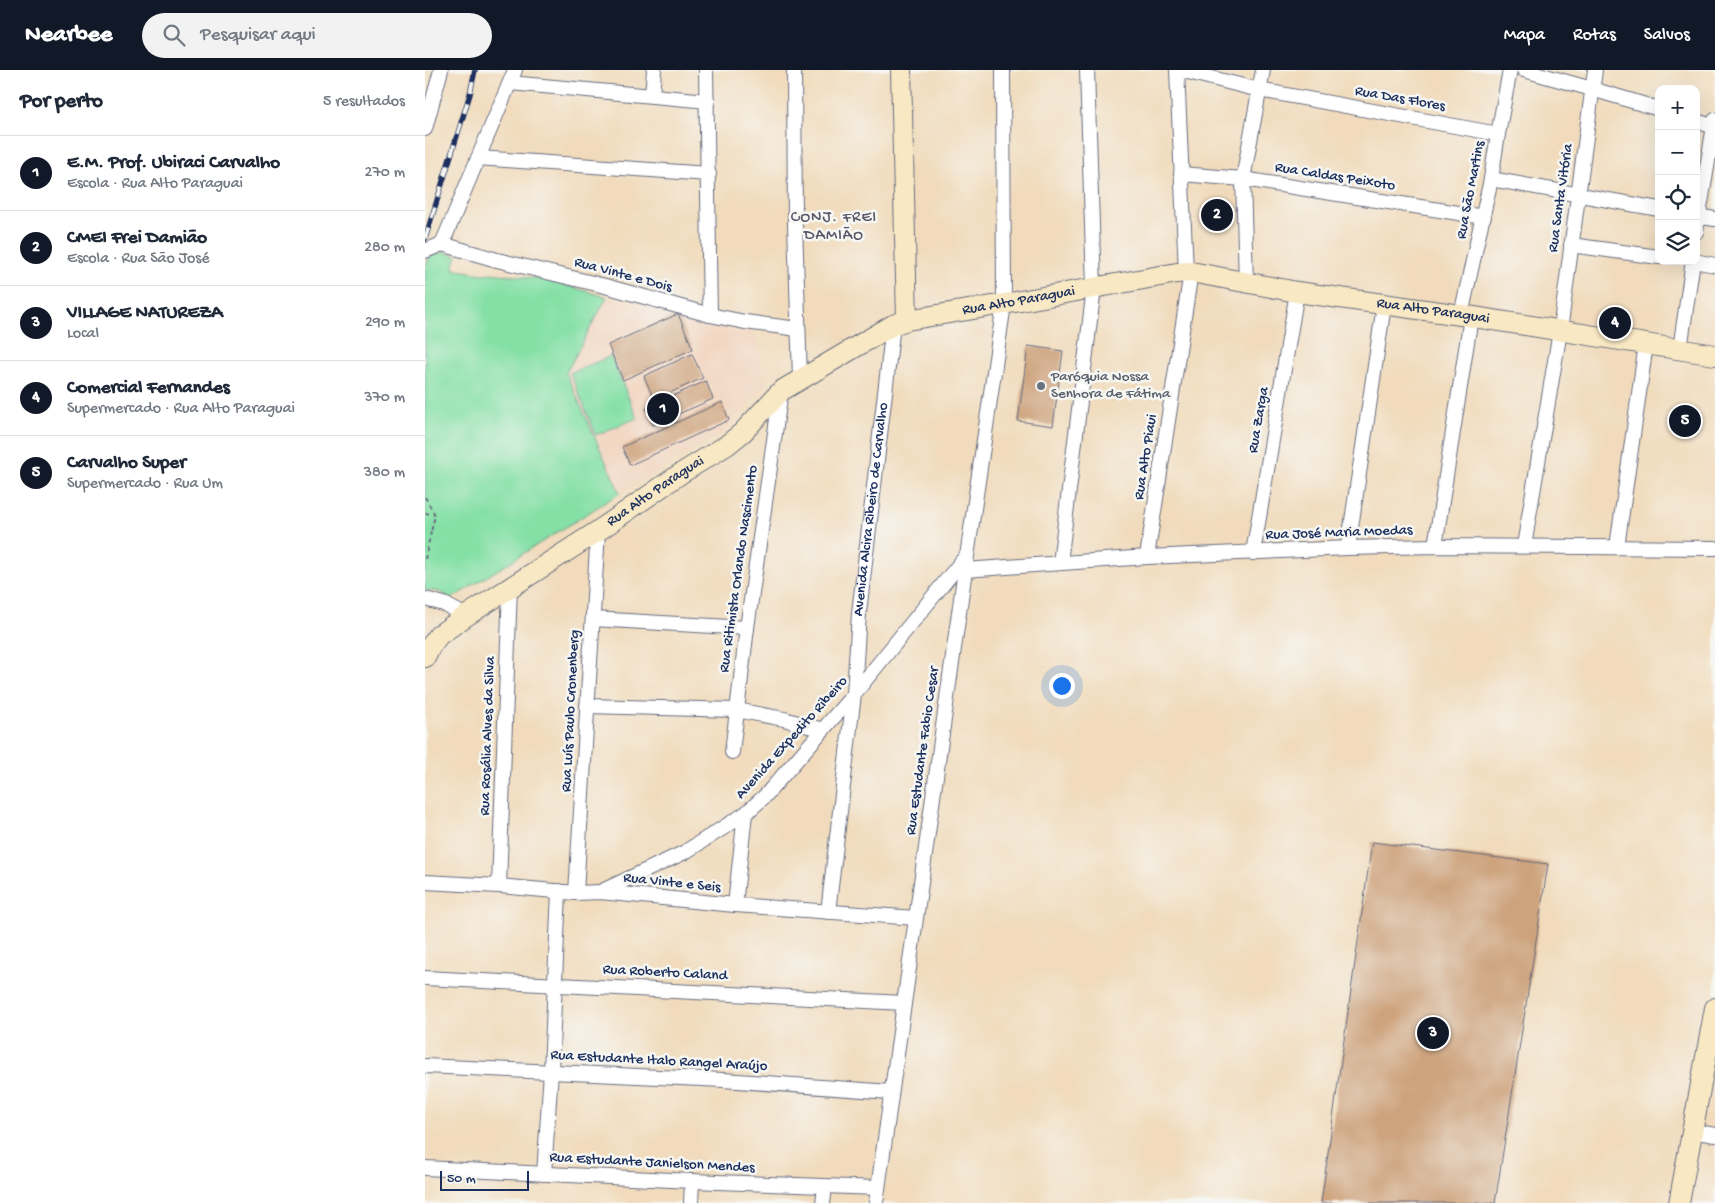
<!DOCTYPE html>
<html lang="pt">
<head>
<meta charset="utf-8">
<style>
	body { margin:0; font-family:"Gochi Hand",sans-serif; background:#f2f2f3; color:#1f2937 }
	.controls { position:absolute; right:15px; top:15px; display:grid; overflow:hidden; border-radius:10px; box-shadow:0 5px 20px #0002 }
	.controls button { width:45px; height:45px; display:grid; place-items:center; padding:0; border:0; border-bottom:1px solid #e0e1e3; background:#fff; color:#1f2937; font:25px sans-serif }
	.scale { position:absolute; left:15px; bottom:12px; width:89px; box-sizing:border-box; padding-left:5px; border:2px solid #1b2f5e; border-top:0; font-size:14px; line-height:18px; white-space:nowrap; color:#1b2f5e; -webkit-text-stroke:4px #f6f6f2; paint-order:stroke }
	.you { position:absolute; left:636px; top:615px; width:18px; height:18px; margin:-12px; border:4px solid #fff; border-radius:50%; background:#1a73e8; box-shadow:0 0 0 8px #1a73e833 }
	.badge { display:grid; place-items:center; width:32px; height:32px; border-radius:50%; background:#111827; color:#fff; font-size:16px; font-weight:700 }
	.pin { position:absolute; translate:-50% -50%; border:2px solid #fff; box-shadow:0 1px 5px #0006 }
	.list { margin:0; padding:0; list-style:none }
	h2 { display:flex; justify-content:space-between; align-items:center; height:65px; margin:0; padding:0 20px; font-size:21px }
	h2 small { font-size:16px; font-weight:400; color:#747a83 }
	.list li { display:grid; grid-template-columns:32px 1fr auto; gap:15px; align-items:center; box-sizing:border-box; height:75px; padding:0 20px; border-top:1px solid #e0e1e3 }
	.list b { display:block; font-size:19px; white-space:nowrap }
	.list p { margin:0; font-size:16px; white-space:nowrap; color:#747a83 }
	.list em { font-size:16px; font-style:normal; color:#747a83 }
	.icon { flex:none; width:28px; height:28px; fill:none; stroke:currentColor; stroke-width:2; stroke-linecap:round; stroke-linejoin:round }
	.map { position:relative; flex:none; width:1290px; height:1133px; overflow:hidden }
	header { display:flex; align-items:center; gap:30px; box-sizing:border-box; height:70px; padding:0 25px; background:#111827; color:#fff }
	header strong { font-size:24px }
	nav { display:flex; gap:28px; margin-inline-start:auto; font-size:18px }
	.search { width:350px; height:45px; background:#f2f2f3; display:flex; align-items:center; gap:12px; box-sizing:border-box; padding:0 18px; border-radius:28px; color:#747a83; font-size:19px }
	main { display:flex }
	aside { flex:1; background:#fff }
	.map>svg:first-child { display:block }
	.built { fill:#f2d4be }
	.green { fill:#85e0a6; stroke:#508882 }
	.building { fill:#cda27b }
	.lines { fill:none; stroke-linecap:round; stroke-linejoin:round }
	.street-casing { stroke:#666b7f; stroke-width:16 }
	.secondary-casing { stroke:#666b7f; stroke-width:22 }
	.path { stroke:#666b7f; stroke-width:2; stroke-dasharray:4 4; stroke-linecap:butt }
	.street { stroke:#fff; stroke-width:14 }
	.secondary { stroke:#f8e8c3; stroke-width:20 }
	.rail-casing { stroke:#1b2f5e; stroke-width:5.5 }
	.rail { stroke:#f6f6f2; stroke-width:4; stroke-dasharray:11; stroke-linecap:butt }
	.worship-dot { fill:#6b7280; stroke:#f6f6f2; stroke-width:2 }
	.labels { text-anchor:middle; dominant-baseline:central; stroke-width:5; stroke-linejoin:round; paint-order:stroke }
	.street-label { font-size:15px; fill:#1b2f5e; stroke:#f6f6f2 }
	.worship-label { font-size:15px; fill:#5b616d; stroke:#f6f6f2; text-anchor:start }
	.neighbourhood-label { font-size:16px; letter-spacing:1px; fill:#595768; stroke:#f6f6f2 }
</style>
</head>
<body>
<header>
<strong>Nearbee</strong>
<div class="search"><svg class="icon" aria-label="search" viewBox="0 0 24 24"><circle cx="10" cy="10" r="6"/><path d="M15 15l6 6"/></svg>Pesquisar aqui</div>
<nav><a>Mapa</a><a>Rotas</a><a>Salvos</a></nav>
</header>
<main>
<aside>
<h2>Por perto<small>5 resultados</small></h2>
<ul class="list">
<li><span class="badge">1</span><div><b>E.M. Prof. Ubiraci Carvalho</b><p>Escola · Rua Alto Paraguai</p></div><em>270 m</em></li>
<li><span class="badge">2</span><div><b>CMEI Frei Damião</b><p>Escola · Rua São José</p></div><em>280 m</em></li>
<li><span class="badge">3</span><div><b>VILLAGE NATUREZA</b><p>Local</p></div><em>290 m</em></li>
<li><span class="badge">4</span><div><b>Comercial Fernandes</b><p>Supermercado · Rua Alto Paraguai</p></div><em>370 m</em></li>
<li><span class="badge">5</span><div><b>Carvalho Super</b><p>Supermercado · Rua Um</p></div><em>380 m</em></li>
</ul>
</aside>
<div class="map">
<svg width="1290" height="1133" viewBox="0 0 1290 1133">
	<rect width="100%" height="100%" fill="#f6f6f2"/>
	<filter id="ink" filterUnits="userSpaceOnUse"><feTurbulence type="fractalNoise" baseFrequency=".02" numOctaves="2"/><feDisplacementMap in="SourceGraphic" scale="10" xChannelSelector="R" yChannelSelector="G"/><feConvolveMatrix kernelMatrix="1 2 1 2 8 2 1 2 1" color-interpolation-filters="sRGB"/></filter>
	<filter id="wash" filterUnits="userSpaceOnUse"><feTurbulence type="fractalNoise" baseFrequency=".0096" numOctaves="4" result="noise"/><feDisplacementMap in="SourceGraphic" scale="20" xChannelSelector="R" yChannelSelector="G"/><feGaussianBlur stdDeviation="1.12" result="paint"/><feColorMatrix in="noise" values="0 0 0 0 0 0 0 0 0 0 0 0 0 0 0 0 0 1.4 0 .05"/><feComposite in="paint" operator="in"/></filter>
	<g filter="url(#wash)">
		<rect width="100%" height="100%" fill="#f1dbbc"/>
		<path class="built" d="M182,227L296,255L328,257L341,313L297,364L195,423L141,303Z"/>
		<g class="green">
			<path d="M18,182L32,186L28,199L57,204L66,203L118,209L182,227L141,303L195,423L26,529L15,522L0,520V198L5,186Z"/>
			<path d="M186,286L212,348L171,365L145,303Z"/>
		</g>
		<g id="blocks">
			<g class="building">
				<path d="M253,244L268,279L198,310L183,275Z"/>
				<path d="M603,276L638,281L628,356L593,351Z"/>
				<path d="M267,284L278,308L229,330L219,306Z"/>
				<path d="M281,311L288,329L228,355L221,338Z"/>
				<path d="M297,332L304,350L205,395L197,377Z"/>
				<path d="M947,772L1123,794L1070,1133H896Z"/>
			</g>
		</g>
	</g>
	<g filter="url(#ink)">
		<use href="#blocks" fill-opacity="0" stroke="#666b7f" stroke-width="1"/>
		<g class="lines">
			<g class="street-casing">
				<g id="street">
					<path d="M281,0L285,245"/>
					<path d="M369,0L370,154L375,308"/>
					<path d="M752,0L761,202"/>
					<path d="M755,0L834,20L1073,64"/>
					<path d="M1099,0L1167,19L1234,39"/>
					<path d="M85,13L283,31"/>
					<path d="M227,26L229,0"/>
					<path d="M1271,51L1290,57"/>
					<path d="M0,59L16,0"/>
					<path d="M53,88L284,104"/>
					<path d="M756,104L818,109L1059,147"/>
					<path d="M1066,109L1234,139"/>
					<path d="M1271,146L1290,149"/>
					<path d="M1271,162L1290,50"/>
					<path d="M17,174L72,190L180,216L285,245L320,252L373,259"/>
					<path d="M17,174L90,0"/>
					<path d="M1146,175L1234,187"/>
					<path d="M0,181L17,174"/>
					<path d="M1269,191L1290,195"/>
					<path d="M821,213L818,109L838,0"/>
					<path d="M1036,245L1066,109L1073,64L1085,0"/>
					<path d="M1255,279L1268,191"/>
					<path d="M1010,476L1046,247"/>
					<path d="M1099,476L1135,261L1170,0"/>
					<path d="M1192,477L1221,274"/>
					<path d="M923,478L959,235"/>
					<path d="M828,483L872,222"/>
					<path d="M722,487L766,202"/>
					<path d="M635,493L669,218L662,0"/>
					<path d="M540,500L722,487L923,478L1010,476L1290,478"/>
					<path d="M0,529L19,534L41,546"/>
					<path d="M168,549L322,558"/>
					<path d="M162,636L311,640L359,649L398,660"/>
					<path d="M307,682L322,558L356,321"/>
					<path d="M0,812L74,816L151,823L175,822L310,835L491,848"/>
					<path d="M74,816L85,517"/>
					<path d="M175,822L260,782L320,744L340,726L429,624L541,486"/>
					<path d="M151,823L173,461"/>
					<path d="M310,835L320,744"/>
					<path id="s1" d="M403,842L429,624L434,543L468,255"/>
					<path d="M0,908L479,933"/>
					<path d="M0,996L298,1010L466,1022"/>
					<path d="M1267,1061L1290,1065"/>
					<path d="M0,1098L267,1111L453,1118"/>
					<path d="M119,1104L126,1001L134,821"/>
					<path d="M266,1133L267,1111"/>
					<path d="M398,1133L400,1117"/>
					<path d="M451,1133L540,500L579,234L578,0"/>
				</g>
			</g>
			<g class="secondary-casing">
				<g id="secondary">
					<path d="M476,0L482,250"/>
					<path id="s2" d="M0,587L5,577L14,565L41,546L173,461L255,404L302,375L318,362L356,321L468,255L482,250L579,234L752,203L766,202L872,222L1036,245L1290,285"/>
					<path d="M1254,1133L1290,938"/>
				</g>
			</g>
			<g class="path">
				<path d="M0,427L10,445L6,462"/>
				<path d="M0,443L10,445"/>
				<path d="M0,489L6,462L10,463"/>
			</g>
			<use href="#street" class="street"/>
			<use href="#secondary" class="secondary"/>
			<g class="rail-casing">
				<path id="rail" d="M0,169L45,24L50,0"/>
			</g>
			<use href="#rail" class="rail"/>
		</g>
	</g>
	<circle class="worship-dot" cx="616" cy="316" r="5"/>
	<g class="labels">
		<g class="street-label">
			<text transform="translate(975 29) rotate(10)">Rua Das Flores</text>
			<text transform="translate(910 107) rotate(9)">Rua Caldas Peixoto</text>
			<text transform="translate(1046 120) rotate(-79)">Rua São Martins</text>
			<text transform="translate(1136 128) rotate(-82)">Rua Santa Vitória</text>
			<text transform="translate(198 205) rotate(15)">Rua Vinte e Dois</text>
			<text stroke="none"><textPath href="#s2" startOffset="706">Rua Alto Paraguai</textPath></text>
			<text stroke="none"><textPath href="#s2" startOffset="1126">Rua Alto Paraguai</textPath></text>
			<text transform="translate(834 350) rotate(-80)">Rua Zarga</text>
			<text transform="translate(721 387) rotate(-81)">Rua Alto Piaui</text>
			<text stroke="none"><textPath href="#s2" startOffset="286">Rua Alto Paraguai</textPath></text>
			<text stroke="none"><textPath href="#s1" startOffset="405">Avenida Alcira Ribeiro de Carvalho</textPath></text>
			<text transform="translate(914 463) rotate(-2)">Rua José Maria Moedas</text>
			<text transform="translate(314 499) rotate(-82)">Rua Ritimista Orlando Nascimento</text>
			<text transform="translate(146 641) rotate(-87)">Rua Luís Paulo Cronenberg</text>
			<text transform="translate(63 666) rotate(-88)">Rua Rosália Alves da Silva</text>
			<text transform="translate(367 668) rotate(-48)">Avenida Expedito Ribeiro</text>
			<text transform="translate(498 681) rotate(-82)">Rua Estudante Fabio Cesar</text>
			<text transform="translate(247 813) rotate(6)">Rua Vinte e Seis</text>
			<text transform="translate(240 903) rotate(3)">Rua Roberto Caland</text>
			<text transform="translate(234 991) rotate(3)">Rua Estudante Italo Rangel Araújo</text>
			<text transform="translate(227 1093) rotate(3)">Rua Estudante Janielson Mendes</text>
		</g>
		<g class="worship-label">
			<text x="626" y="307">Paróquia Nossa<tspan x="626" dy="17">Senhora de Fátima</tspan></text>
		</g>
		<g class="neighbourhood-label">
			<text x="409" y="148">CONJ. FREI<tspan x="409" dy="18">DAMIÃO</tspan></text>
		</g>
	</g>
</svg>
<div class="controls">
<button>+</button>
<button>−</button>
<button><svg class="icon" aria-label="locate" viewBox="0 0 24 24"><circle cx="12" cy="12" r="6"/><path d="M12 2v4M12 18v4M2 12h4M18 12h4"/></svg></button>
<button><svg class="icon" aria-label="layers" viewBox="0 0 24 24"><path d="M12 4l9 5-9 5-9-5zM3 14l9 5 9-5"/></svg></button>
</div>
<div class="scale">50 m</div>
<div class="you"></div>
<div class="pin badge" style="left:238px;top:339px">1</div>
<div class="pin badge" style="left:792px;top:145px">2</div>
<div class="pin badge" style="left:1008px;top:963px">3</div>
<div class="pin badge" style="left:1190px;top:253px">4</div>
<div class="pin badge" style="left:1260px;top:351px">5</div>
</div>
</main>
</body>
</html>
